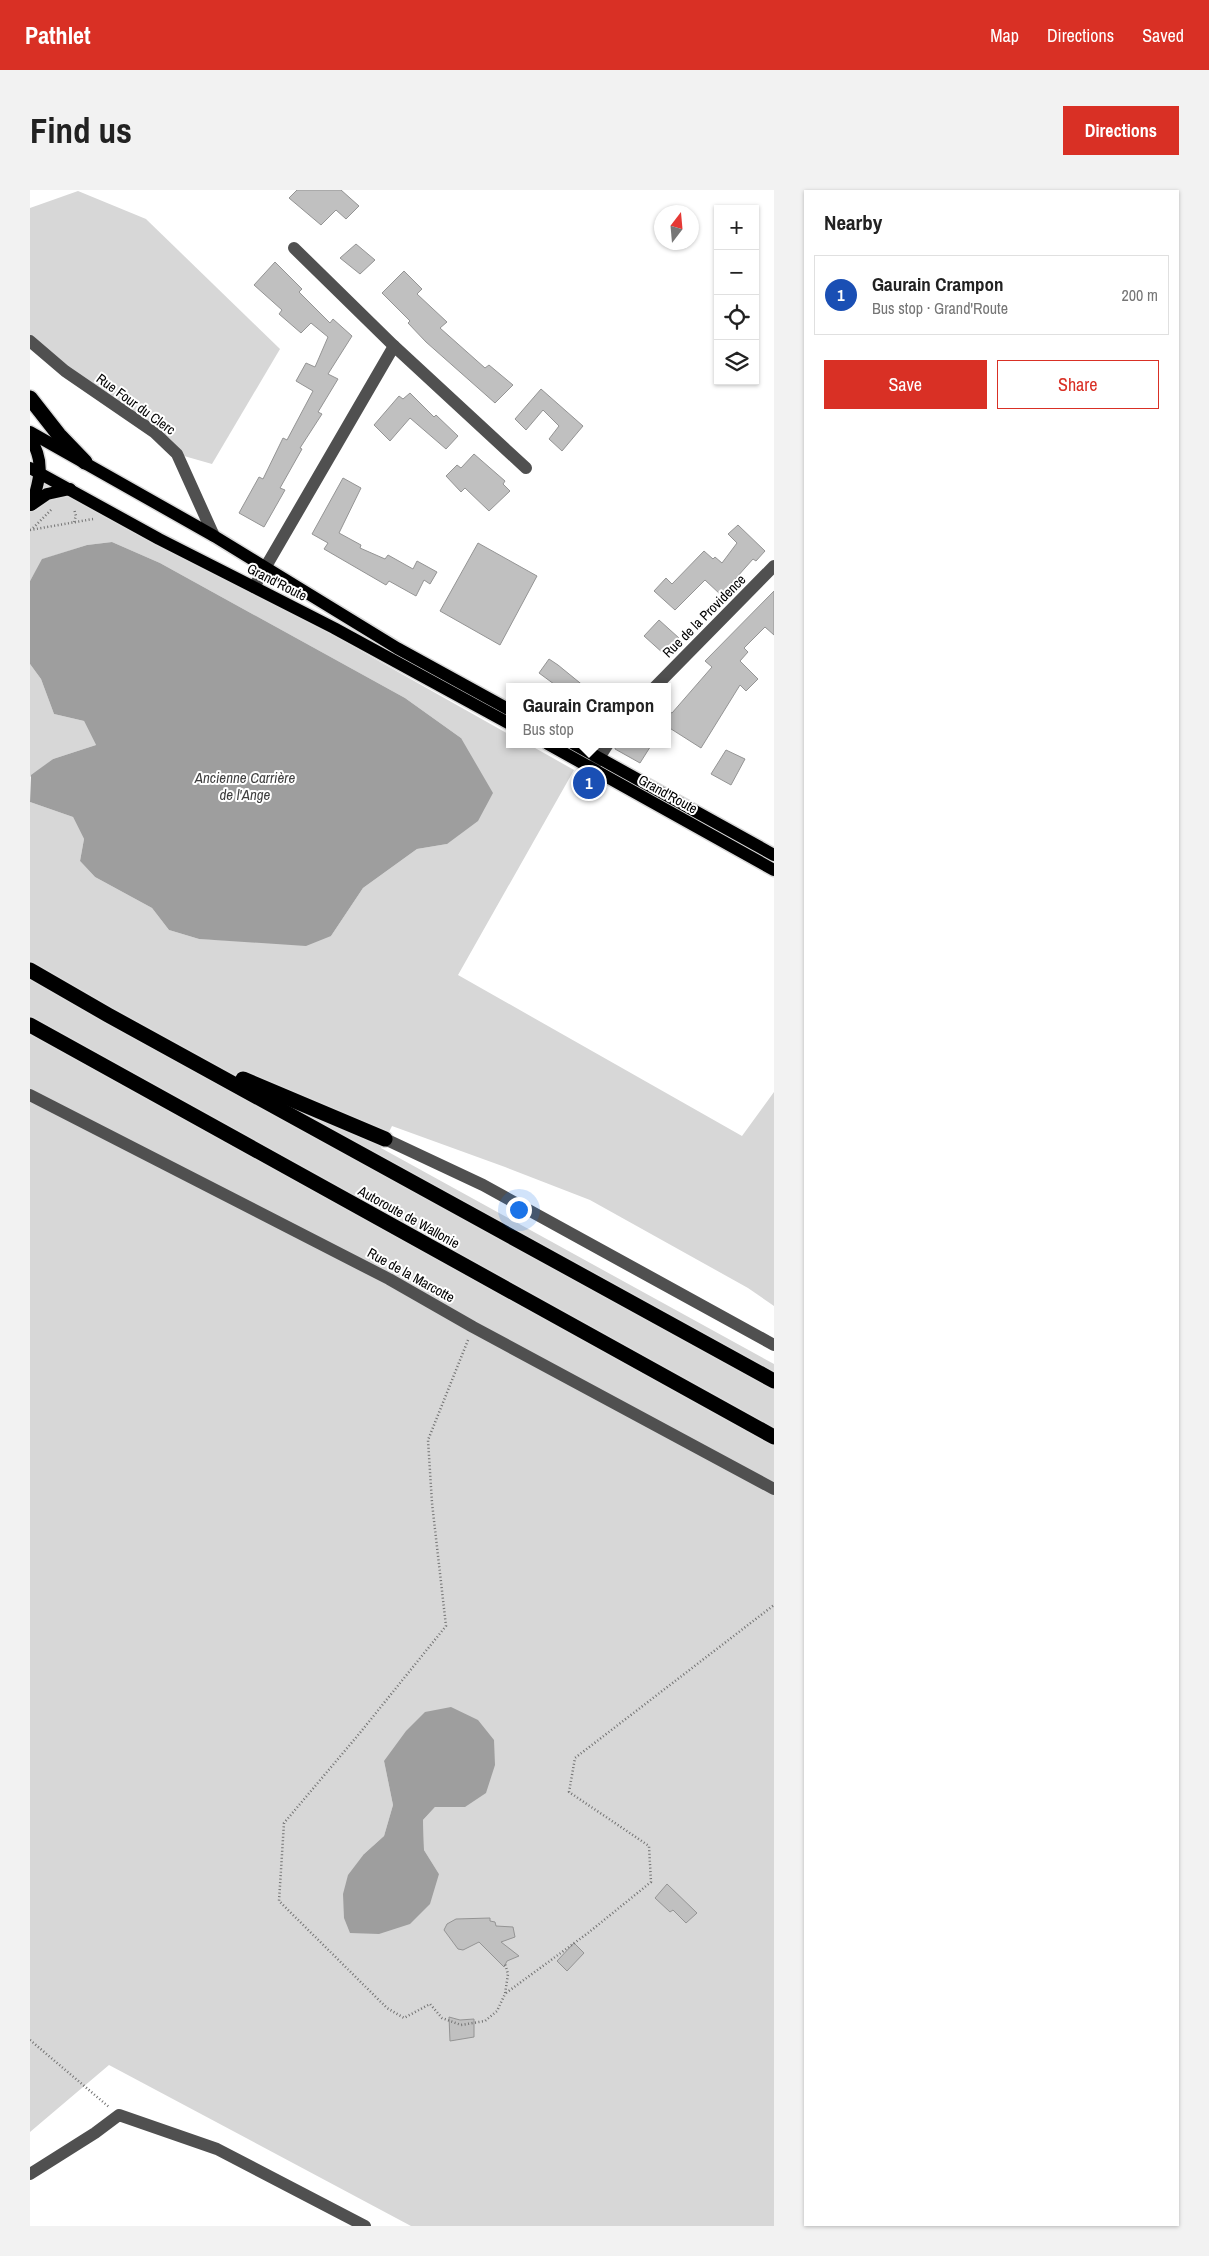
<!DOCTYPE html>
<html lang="en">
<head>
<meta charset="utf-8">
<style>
	body { margin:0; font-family:"Archivo Narrow",sans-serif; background:#f2f2f2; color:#222 }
	.controls { position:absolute; right:15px; top:15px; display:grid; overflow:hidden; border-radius:0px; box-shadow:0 1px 4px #0004 }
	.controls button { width:45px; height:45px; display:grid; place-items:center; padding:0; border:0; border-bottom:1px solid #e0e0e0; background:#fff; color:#222; font:25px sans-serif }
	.compass { position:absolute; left:624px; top:15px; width:45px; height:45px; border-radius:50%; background:#fff; box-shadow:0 1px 4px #0004; rotate:16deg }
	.you { position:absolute; left:488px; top:1019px; width:18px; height:18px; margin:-12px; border:4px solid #fff; border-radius:50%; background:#1a73e8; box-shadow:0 0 0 8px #1a73e833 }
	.badge { display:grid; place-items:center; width:32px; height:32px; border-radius:50%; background:#d93025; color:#fff; font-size:16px; font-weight:700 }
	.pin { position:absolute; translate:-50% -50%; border:2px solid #fff; box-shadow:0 1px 5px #0006 }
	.popup { position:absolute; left:476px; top:493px; width:165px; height:65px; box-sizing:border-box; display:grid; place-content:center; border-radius:0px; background:#fff; filter:drop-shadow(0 1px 4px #0005); font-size:16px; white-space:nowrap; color:#767676 }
	.popup b { font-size:19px; color:#222 }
	.popup::after { content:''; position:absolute; left:50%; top:100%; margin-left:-10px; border:10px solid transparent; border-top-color:#fff }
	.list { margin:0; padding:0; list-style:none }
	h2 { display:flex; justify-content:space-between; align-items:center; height:65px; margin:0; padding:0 20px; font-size:21px }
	h2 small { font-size:16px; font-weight:400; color:#767676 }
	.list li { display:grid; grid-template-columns:32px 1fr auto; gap:15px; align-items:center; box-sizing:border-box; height:80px; margin:0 10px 10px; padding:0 10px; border:1px solid #e0e0e0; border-radius:0px }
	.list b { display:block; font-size:19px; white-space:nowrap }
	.list p { margin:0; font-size:16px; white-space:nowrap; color:#767676 }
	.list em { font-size:16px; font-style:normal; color:#767676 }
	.actions { display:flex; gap:10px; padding:15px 20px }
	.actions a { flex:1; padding:11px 0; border:1px solid #d93025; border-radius:0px; text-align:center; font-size:18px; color:#d93025 }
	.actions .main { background:#d93025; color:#fff }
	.icon { flex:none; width:28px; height:28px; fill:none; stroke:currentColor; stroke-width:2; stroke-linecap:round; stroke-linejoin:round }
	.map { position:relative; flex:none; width:744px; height:2036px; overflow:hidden; border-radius:0px }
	header { display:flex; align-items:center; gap:30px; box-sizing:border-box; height:70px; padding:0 25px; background:#d93025; color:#fff }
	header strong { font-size:24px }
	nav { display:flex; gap:28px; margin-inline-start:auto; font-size:18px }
	.intro { display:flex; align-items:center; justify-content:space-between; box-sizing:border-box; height:120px; padding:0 30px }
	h1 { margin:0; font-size:35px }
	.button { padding:12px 22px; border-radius:0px; background:#d93025; color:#fff; font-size:18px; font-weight:700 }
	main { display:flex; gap:30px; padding:0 30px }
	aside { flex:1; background:#fff; border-radius:0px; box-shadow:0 1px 4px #0004 }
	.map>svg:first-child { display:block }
	.green { fill:#d7d7d7; fill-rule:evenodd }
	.water { fill:#9e9e9e }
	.building { fill:#c0c0c0; stroke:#949494 }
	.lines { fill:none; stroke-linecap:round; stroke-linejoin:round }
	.major-casing { stroke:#dbdbdb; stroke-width:15 }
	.highway-casing { stroke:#dbdbdb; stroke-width:18 }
	.path { stroke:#727272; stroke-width:2.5; stroke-dasharray:1 2.5; stroke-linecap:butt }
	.minor { stroke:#505050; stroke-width:12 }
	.major { stroke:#000; stroke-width:12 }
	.highway { stroke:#000; stroke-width:15 }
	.labels { text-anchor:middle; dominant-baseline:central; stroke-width:4; stroke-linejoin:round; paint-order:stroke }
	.street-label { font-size:14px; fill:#000; stroke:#fff }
	.water-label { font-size:15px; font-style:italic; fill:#3f3f3f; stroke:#fff }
</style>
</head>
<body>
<header>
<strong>Pathlet</strong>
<nav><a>Map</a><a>Directions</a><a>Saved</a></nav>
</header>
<div class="intro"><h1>Find us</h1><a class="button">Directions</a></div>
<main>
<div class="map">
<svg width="744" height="2036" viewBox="0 0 744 2036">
	<rect width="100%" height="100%" fill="#fff"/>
	<g class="green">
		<path d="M48,1L116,29L250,159L182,274L147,264L0,151V18Z"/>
		<path d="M0,283L292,439L480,545V554H498L544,580L428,785L712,946L744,902V1116L718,1098L560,1010L475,977L362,936L351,958L744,1174V2036H381L79,1875L0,1942V612L43,627L54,649L50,671L65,687L122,718L139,740L169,749L214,751L301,746L333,698L387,659L417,654L431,548L375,508L130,373L82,352L57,355L13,369L0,391ZM354,1571L435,1617H405L393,1630L394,1660L409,1684L334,1664L354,1646L363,1615Z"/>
		<path d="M0,474L11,489L24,524L54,531L66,555L23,569L0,587Z"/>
	</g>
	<g class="water">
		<path d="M82,352L130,373L375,508L431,548L463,603L448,631L417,654L387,659L333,698L301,746L276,756L169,749L139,740L122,718L65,687L50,671L54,649L43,627L0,612L1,585L23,569L66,555L54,531L24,524L11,489L0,474V391L12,369L57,355Z"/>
		<path d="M421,1517L448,1530L464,1550L465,1575L456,1603L435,1617H405L393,1630L394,1660L409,1684L400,1714L380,1734L349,1744L320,1743L314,1728L313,1704L318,1685L334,1664L354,1646L363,1615L354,1571L376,1541L395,1522Z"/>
	</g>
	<g class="building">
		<path d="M267,0H311L329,16L316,29L306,20L291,35L259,8Z"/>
		<path d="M326,54L345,70L330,84L310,68Z"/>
		<path d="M245,72L272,99L269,102L300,133L303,129L322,146L298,184L308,189L288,222L292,224L270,258L272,259L250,298L255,300L234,337L209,323L229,287L233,289L253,248L257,250L283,201L266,191L276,173L285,177L298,147L281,133L271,143L249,124L252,120L224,95Z"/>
		<path d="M374,81L392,99L387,104L417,132L410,138L455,178L459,175L483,195L465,213L396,152L378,133L380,131L352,103Z"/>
		<path d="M511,199L553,236L532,261L519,249L529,236L513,220L496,240L485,229Z"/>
		<path d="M380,203L404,227L406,225L428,246L416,259L380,228L360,251L344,235L369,206L373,209Z"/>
		<path d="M444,264L475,291L473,294L480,301L459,321L435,298L431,302L416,286L427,275L431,278Z"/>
		<path d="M313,288L331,298L309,343L331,355L330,358L355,369L358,365L383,379L387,371L407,382L400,394L394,390L386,406L359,391L356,395L294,359L298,353L282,344Z"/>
		<path d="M708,335L735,361L726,371L723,369L691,405L675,390L645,420L624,401L636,388L642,394L674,361L683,369L685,367L692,373L707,353L698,344Z"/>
		<path d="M448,353L507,386L470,455L410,421Z"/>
		<path d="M744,401V445L735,437L714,458L718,462L710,471L728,489L716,501L710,495L671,558L638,537V521L642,523L682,477L675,471Z"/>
		<path d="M629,430L649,448L634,464L614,446Z"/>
		<path d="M519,469L528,475L555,497H528L509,483Z"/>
		<path d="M586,554H622L610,573L585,559Z"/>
		<path d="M696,560L715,569L701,595L681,584Z"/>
		<path d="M637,1694L667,1723L656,1733L643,1720L640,1722L625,1708Z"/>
		<path d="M460,1728V1731L465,1732L466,1736L483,1737L485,1747L471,1752L489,1766L477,1771L474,1777L449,1752L433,1760L428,1759L414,1740L417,1734L426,1729Z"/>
		<path d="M544,1753L554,1763L537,1781L527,1771Z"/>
		<path d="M419,1827L430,1830L444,1829V1847L420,1851Z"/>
	</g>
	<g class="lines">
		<g class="major-casing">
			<g id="major">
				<path d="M0,242L184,346L367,458L480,520"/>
				<path d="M0,248C15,271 10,289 2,314"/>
				<path d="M0,278L129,349L304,438L480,534"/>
				<path d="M1,315L17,304L40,299"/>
				<path d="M518,554L744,680"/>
				<path d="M544,554L744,665"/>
			</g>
		</g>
		<g class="highway-casing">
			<g id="highway">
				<path d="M0,208L29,245L55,272"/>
				<path d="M0,780L78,825L744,1191"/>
				<path d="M0,835L744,1247"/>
				<path d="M213,889L355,949"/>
			</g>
		</g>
		<g class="path">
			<path d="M44,332L46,326L44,319"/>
			<path d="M3,338L22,319"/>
			<path d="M0,340L63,329"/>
			<path d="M438,1150L398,1250L402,1313L416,1436L329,1544L254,1633L249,1711L357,1818L374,1828L400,1814L412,1828L431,1835L455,1831L467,1821L475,1804L478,1784L475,1774"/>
			<path d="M476,1803L558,1743L621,1692L619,1656L539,1602L545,1568L744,1415"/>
			<path d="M0,1850L79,1917"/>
		</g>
		<g class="minor">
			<path d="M264,58L364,156"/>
			<path d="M0,151L35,181L124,242L147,264L184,346"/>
			<path d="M224,397L364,156L496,278"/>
			<path d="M625,497L744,376"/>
			<path d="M563,577L578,554"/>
			<path d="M0,905L359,1089L443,1137L744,1299"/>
			<path d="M355,949L453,995L744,1155"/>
			<path d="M0,1984L65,1943L89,1925L187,1959L335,2036"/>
		</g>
		<use href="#major" class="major"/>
		<use href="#highway" class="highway"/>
	</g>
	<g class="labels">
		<g class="street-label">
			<text transform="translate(106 214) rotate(36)">Rue Four du Clerc</text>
			<text transform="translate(247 392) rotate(27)">Grand'Route</text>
			<text transform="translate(674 426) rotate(-45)">Rue de la Providence</text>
			<text transform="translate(638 604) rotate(29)">Grand'Route</text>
			<text transform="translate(379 1027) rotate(29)">Autoroute de Wallonie</text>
			<text transform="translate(381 1085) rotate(29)">Rue de la Marcotte</text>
		</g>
		<g class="water-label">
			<text x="215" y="587">Ancienne Carrière<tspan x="215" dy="17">de l'Ange</tspan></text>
		</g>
	</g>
</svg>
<div class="controls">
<button>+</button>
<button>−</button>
<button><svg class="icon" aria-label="locate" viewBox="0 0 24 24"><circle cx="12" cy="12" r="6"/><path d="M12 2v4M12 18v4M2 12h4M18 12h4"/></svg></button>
<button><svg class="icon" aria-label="layers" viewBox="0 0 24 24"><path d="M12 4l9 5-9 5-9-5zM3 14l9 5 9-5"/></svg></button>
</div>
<svg class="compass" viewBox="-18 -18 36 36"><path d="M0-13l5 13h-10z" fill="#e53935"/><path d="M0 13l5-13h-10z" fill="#767676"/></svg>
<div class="you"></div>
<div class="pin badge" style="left:559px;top:593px;background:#1a4fb4">1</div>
<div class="popup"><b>Gaurain Crampon</b>Bus stop</div>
</div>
<aside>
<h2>Nearby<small></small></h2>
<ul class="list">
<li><span class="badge" style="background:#1a4fb4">1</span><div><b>Gaurain Crampon</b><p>Bus stop · Grand'Route</p></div><em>200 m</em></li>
</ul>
<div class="actions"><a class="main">Save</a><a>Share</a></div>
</aside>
</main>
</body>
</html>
